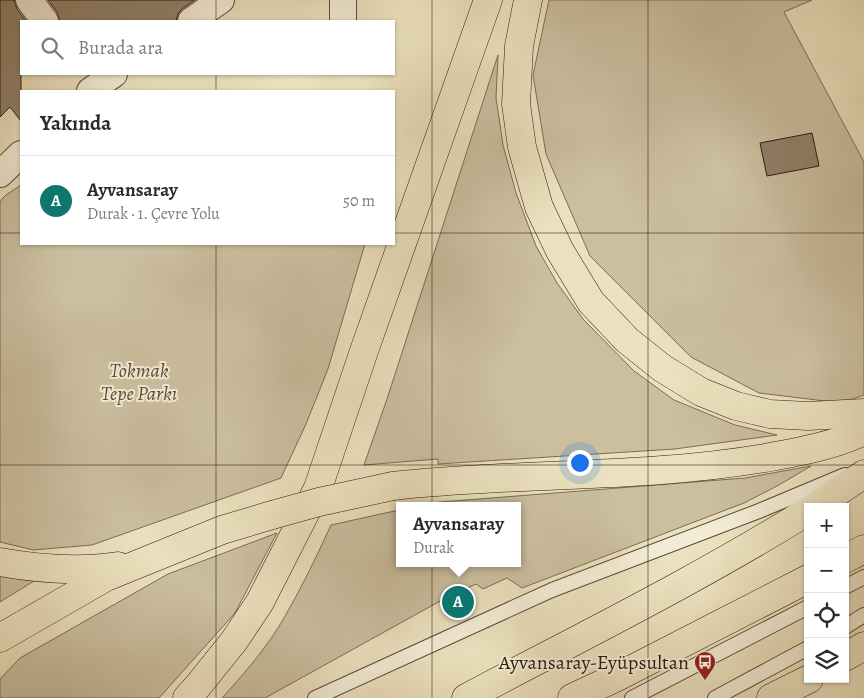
<!DOCTYPE html>
<html lang="tr">
<head>
<meta charset="utf-8">
<style>
	body { margin:0; font-family:Alegreya,serif; background:#f7f7f7; color:#2b2b33 }
	.controls { position:absolute; right:15px; bottom:15px; display:grid; overflow:hidden; border-radius:0px; box-shadow:0 1px 4px #0004 }
	.controls button { width:45px; height:45px; display:grid; place-items:center; padding:0; border:0; border-bottom:1px solid #e1e1e2; background:#fff; color:#2b2b33; font:25px sans-serif }
	.you { position:absolute; left:579px; top:462px; width:18px; height:18px; margin:-12px; border:4px solid #fff; border-radius:50%; background:#1a73e8; box-shadow:0 0 0 8px #1a73e833 }
	.badge { display:grid; place-items:center; width:32px; height:32px; border-radius:50%; background:#0f766e; color:#fff; font-size:16px; font-weight:700 }
	.pin { position:absolute; translate:-50% -50%; border:2px solid #fff; box-shadow:0 1px 5px #0006 }
	.popup { position:absolute; left:396px; top:502px; width:125px; height:65px; box-sizing:border-box; display:grid; place-content:center; border-radius:0px; background:#fff; filter:drop-shadow(0 1px 4px #0005); font-size:16px; white-space:nowrap; color:#7c7c81 }
	.popup b { font-size:19px; color:#2b2b33 }
	.popup::after { content:''; position:absolute; left:50%; top:100%; margin-left:-10px; border:10px solid transparent; border-top-color:#fff }
	.list { margin:0; padding:0; list-style:none }
	h2 { display:flex; justify-content:space-between; align-items:center; height:65px; margin:0; padding:0 20px; font-size:21px }
	h2 small { font-size:16px; font-weight:400; color:#7c7c81 }
	.list li { display:grid; grid-template-columns:32px 1fr auto; gap:15px; align-items:center; box-sizing:border-box; height:90px; padding:0 20px; border-top:1px solid #e1e1e2 }
	.list b { display:block; font-size:19px; white-space:nowrap }
	.list p { margin:0; font-size:16px; white-space:nowrap; color:#7c7c81 }
	.list em { font-size:16px; font-style:normal; color:#7c7c81 }
	.icon { flex:none; width:28px; height:28px; fill:none; stroke:currentColor; stroke-width:2; stroke-linecap:round; stroke-linejoin:round }
	.map { position:relative; flex:none; width:864px; height:698px; overflow:hidden }
	.search { position:absolute; background:#fff; box-shadow:0 1px 4px #0004; left:20px; top:20px; width:375px; height:55px; display:flex; align-items:center; gap:12px; box-sizing:border-box; padding:0 18px; border-radius:0px; color:#7c7c81; font-size:19px }
	.panel { position:absolute; background:#fff; box-shadow:0 1px 4px #0004; left:20px; top:90px; width:375px; height:155px; border-radius:0px }
	.map>svg:first-child { display:block }
	.green { fill:#cbbfa0; stroke:#7c6c58 }
	.building { fill:#90816a; stroke:#2e180f }
	.lines { fill:none; stroke-linecap:round; stroke-linejoin:round }
	.service-casing { stroke:#5d4a3b; stroke-width:16 }
	.minor-casing { stroke:#5d4a3b; stroke-width:28 }
	.trunk-casing { stroke:#2e180f; stroke-width:29 }
	.service { stroke:#f2ecd5; stroke-width:14 }
	.minor { stroke:#f2ecd5; stroke-width:26 }
	.trunk { stroke:#ebe1be; stroke-width:28 }
	.trunk-bridge-casing { stroke:#2e180f; stroke-width:29; stroke-linecap:butt }
	.trunk-bridge { stroke:#ebe1be; stroke-width:28 }
	.grid { fill:none; stroke:#2e180f; stroke-width:1; stroke-opacity:0.55 }
	.labels { text-anchor:middle; dominant-baseline:central; stroke-width:4; stroke-linejoin:round; paint-order:stroke }
	.park-label { font-size:20px; font-style:italic; fill:#5d4a3a; stroke:#f2ecd5 }
	.poi-label { font-size:20px; fill:#2e180f; stroke:#f2ecd5; text-anchor:end }
</style>
</head>
<body>
<div class="map">
<svg width="864" height="698" viewBox="0 0 864 698">
	<rect width="100%" height="100%" fill="#ebe1be"/>
	<filter id="stains"><feTurbulence type="fractalNoise" baseFrequency=".004" numOctaves="4"/><feColorMatrix values="0 0 0 0 .2 0 0 0 0 .09 0 0 0 0 .02 0 0 0 .5 -.17"/></filter>
	<radialGradient id="worn" r=".72"><stop offset=".6" stop-color="#630" stop-opacity="0"/><stop offset="1" stop-color="#630" stop-opacity=".3"/></radialGradient>
	<g class="green">
		<path d="M549,0H812L784,12L864,162V395L841,403L759,393L691,357L590,256L546,154L533,75Z"/>
		<path d="M498,55L496,98L503,145L516,193L536,246L557,283L583,319L634,371L674,400L735,425L777,435L675,449L438,464V459L364,465L387,399Z"/>
		<path d="M21,185V244H365L328,369L306,424L281,478L92,545L33,550L0,542V201L6,195Z"/>
		<path d="M811,466L779,485L744,503L522,588L507,578L483,589L476,584L442,600L265,698H222C242,676 262,653 278,628C298,595 315,560 331,525L399,510V563H517V506H417L428,503L745,478Z"/>
		<path d="M277,533L235,613L159,698H0V679L20,658L168,574Z"/>
		<path d="M0,576L34,581L0,602Z"/>
	</g>
	<g class="building">
		<path d="M0,0H14L17,9L26,21H21V121L10,107L0,117Z"/>
		<path d="M48,0H195L182,9L178,14L176,21H60L57,12Z"/>
		<path d="M812,133L819,166L767,176L760,143Z"/>
	</g>
	<g class="lines">
		<g class="service-casing">
			<g id="service">
				<path d="M845,587L864,577"/>
				<path d="M845,627L864,615"/>
				<path d="M315,698L552,590L759,511L845,475"/>
				<path d="M632,698L808,607"/>
				<path d="M715,698L808,648"/>
			</g>
		</g>
		<g class="minor-casing">
			<g id="minor">
				<path d="M29,0L45,21"/>
				<path d="M343,0V21"/>
				<path d="M191,21L221,0"/>
				<path d="M90,91L114,74"/>
				<path d="M0,174L21,154"/>
			</g>
		</g>
		<g class="trunk-casing">
			<g id="trunk">
				<path d="M528,0L519,46L516,104L522,147L539,207L560,251L591,302L627,340L662,368L701,392L736,406L770,414L808,416L864,413"/>
				<path d="M393,486C517,472 642,479 765,458C798,452 833,446 864,431"/>
				<path d="M815,507L864,474"/>
				<path d="M845,559L864,549"/>
				<path d="M0,562C39,569 79,572 118,566"/>
				<path d="M0,638L106,577L222,530L272,515"/>
				<path d="M845,657L864,646"/>
				<path d="M187,698L197,687L234,641L260,602L318,488L364,351L488,0"/>
				<path d="M466,698C581,637 697,580 808,511"/>
				<path d="M572,698L617,677L808,579"/>
				<path d="M771,698L809,679"/>
			</g>
		</g>
		<use href="#service" class="service"/>
		<use href="#minor" class="minor"/>
		<use href="#trunk" class="trunk"/>
		<g class="trunk-bridge-casing">
			<path id="trunk-bridge" d="M272,515L319,502L393,486"/>
		</g>
		<use href="#trunk-bridge" class="trunk-bridge"/>
	</g>
	<path class="grid" d="M216,0V21M432,0V698M648,0V698M216,74V91M0,233H21M394,233H864M216,244V698M0,465H864"/>
	<defs>
		<g id="bus-pin" transform="scale(1.125)"><path d="M0 17L-7.5 6A9.5 9.5 0 1 1 7.5 6Z" fill="#8f2418" stroke="#f2ecd5"/><path d="M-5-6H5V4H4V6H2V4H-2V6H-4V4H-5ZM-3.5-4V0h7V-4ZM-3.5 1.2v1.5H-2V1.2ZM2 1.2v1.5H3.5V1.2Z" fill="#fff"/></g>
	</defs>
	<g fill-rule="evenodd">
		<use href="#bus-pin" x="705" y="662"/>
	</g>
	<g class="labels">
		<g class="park-label">
			<text x="139" y="370">Tokmak<tspan x="139" dy="23">Tepe Parkı</tspan></text>
		</g>
		<g class="poi-label">
			<text x="689" y="662">Ayvansaray-Eyüpsultan</text>
		</g>
	</g>
	<rect width="100%" height="100%" filter="url(#stains)"/>
	<rect width="100%" height="100%" fill="url(#worn)"/>
</svg>
<div class="controls">
<button>+</button>
<button>−</button>
<button><svg class="icon" aria-label="locate" viewBox="0 0 24 24"><circle cx="12" cy="12" r="6"/><path d="M12 2v4M12 18v4M2 12h4M18 12h4"/></svg></button>
<button><svg class="icon" aria-label="layers" viewBox="0 0 24 24"><path d="M12 4l9 5-9 5-9-5zM3 14l9 5 9-5"/></svg></button>
</div>
<div class="you"></div>
<div class="pin badge" style="left:458px;top:602px">A</div>
<div class="popup"><b>Ayvansaray</b>Durak</div>
<div class="search"><svg class="icon" aria-label="search" viewBox="0 0 24 24"><circle cx="10" cy="10" r="6"/><path d="M15 15l6 6"/></svg>Burada ara</div>
<section class="panel">
<h2>Yakında<small></small></h2>
<ul class="list">
<li><span class="badge">A</span><div><b>Ayvansaray</b><p>Durak · 1. Çevre Yolu</p></div><em>50 m</em></li>
</ul>
</section>
</div>
</body>
</html>
